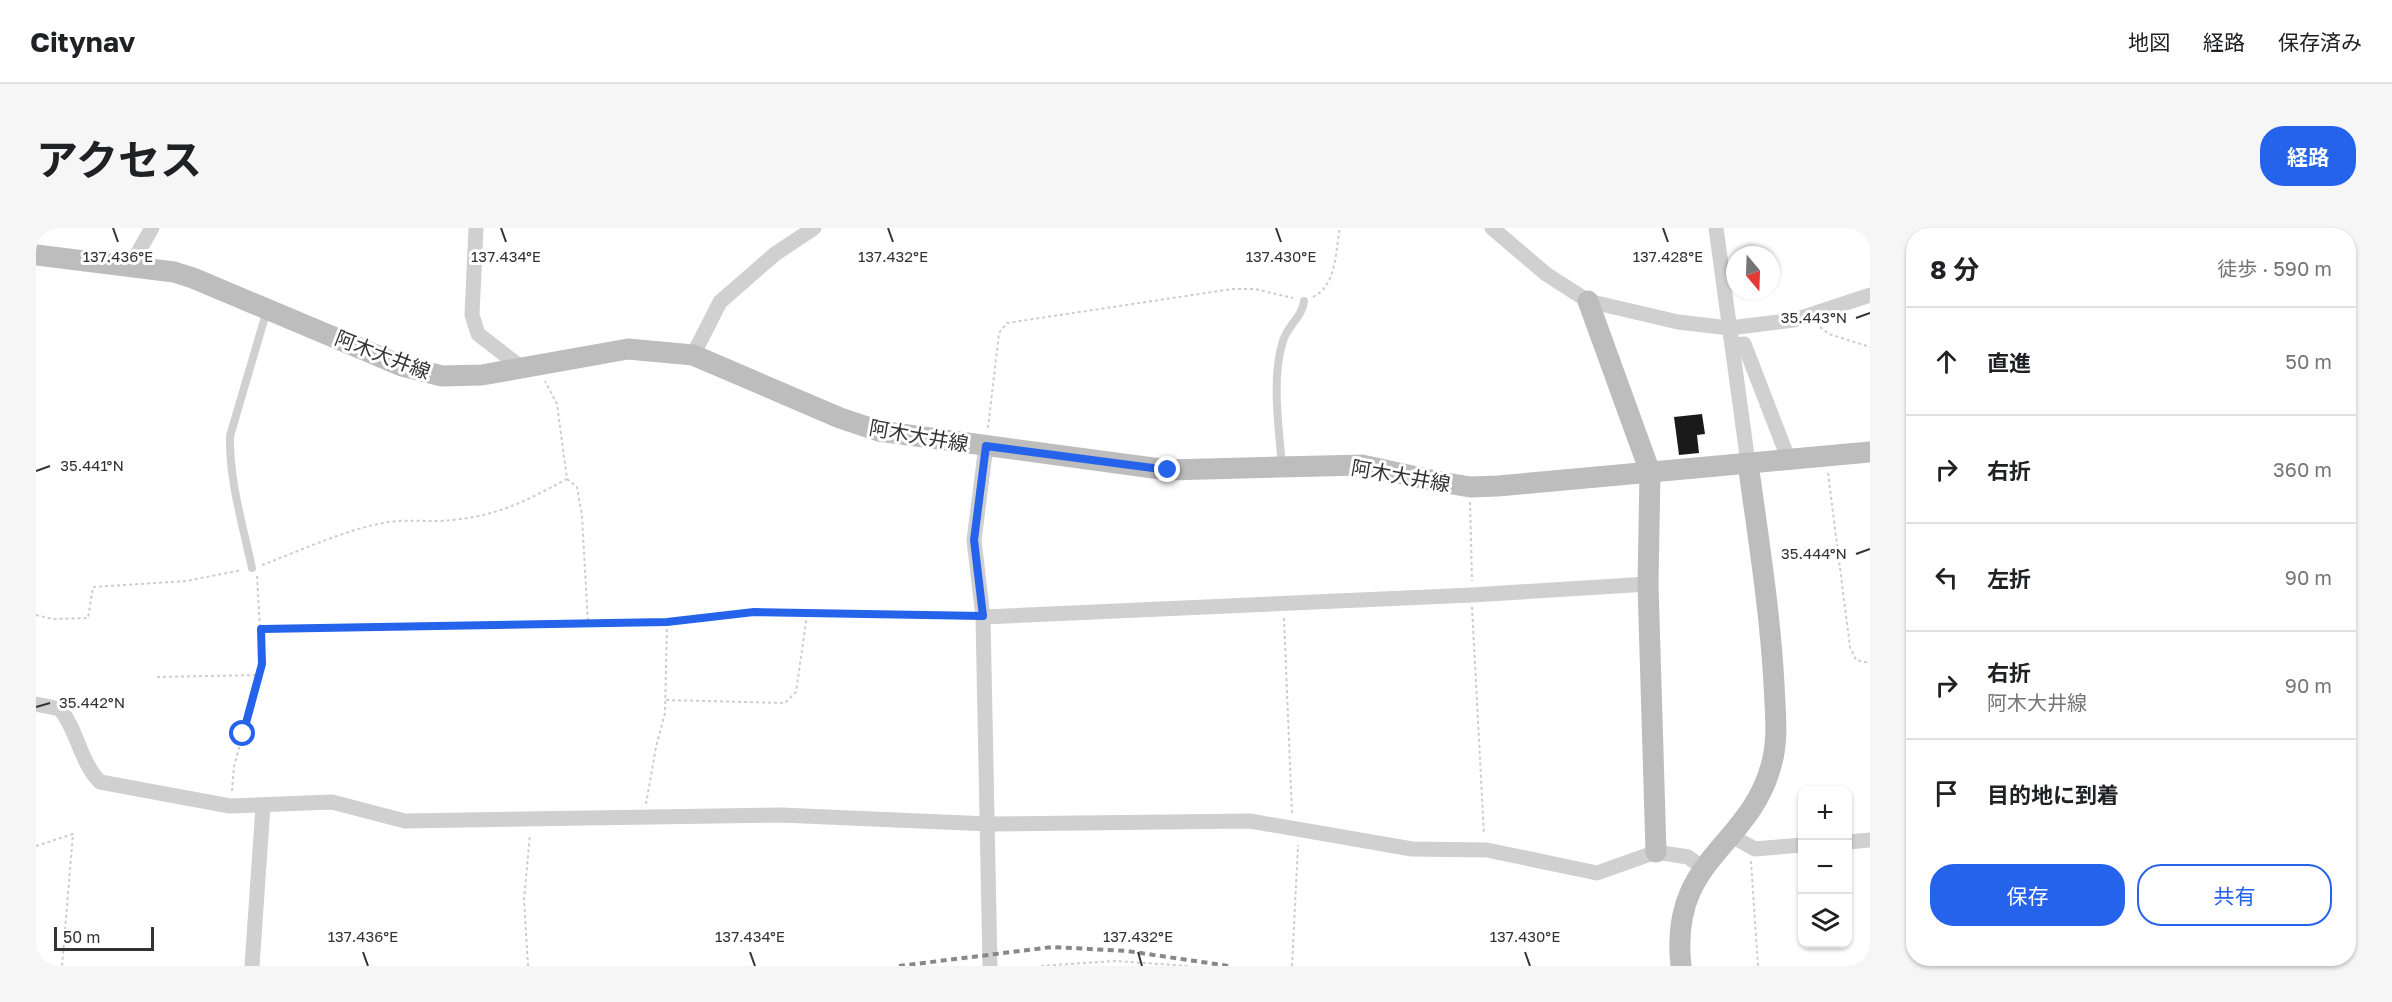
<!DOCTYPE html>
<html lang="ja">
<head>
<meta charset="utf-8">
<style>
	body { margin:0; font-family:"Golos Text","Noto Sans JP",sans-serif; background:#f6f6f6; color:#202124 }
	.controls { position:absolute; right:18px; bottom:18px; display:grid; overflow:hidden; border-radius:12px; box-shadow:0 2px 4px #0004 }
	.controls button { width:54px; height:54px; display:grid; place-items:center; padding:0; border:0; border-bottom:2px solid #e0e0e0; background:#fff; color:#202124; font:30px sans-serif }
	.compass { position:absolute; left:1690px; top:18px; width:54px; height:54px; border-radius:50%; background:#fff; box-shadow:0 2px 4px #0004; rotate:161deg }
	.scale { position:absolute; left:18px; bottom:15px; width:100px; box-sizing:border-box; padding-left:6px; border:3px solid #333; border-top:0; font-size:16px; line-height:21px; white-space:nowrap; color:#333; -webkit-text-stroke:4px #fff; paint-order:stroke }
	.stop { position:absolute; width:18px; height:18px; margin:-14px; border:4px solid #2563eb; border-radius:50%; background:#fff }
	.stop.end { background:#2563eb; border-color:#fff; box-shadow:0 2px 6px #0008 }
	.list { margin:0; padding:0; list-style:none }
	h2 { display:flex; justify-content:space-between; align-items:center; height:78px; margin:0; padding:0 24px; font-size:26px }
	h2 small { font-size:20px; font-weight:400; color:#757577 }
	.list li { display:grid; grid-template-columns:39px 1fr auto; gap:18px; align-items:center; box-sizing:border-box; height:108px; padding:0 24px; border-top:2px solid #e0e0e0 }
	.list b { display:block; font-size:22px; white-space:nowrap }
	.list p { margin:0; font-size:20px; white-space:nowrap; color:#757577 }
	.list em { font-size:20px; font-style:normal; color:#757577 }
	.actions { display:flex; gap:12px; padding:18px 24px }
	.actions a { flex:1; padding:14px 0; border:2px solid #2563eb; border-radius:24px; text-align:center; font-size:21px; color:#2563eb }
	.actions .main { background:#2563eb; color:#fff }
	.icon { flex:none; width:33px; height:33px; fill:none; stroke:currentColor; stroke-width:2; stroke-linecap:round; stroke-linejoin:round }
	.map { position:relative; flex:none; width:1834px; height:738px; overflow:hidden; border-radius:24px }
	header { display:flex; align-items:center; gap:36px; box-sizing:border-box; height:84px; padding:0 30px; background:#fff; border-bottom:2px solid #e0e0e0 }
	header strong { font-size:28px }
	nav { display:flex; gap:33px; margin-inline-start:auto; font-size:21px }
	.intro { display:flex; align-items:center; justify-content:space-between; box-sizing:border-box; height:144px; padding:0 36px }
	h1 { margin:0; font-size:42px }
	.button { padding:15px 27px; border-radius:24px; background:#2563eb; color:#fff; font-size:21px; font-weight:700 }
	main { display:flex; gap:36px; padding:0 36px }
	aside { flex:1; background:#fff; border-radius:24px; box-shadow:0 2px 4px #0004 }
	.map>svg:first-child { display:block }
	.building { fill:#1a1a1a }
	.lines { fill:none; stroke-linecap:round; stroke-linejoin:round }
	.path { stroke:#cdcdcd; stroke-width:2; stroke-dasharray:3 3; stroke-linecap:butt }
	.lane { stroke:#d0d0d0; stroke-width:8 }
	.street { stroke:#d0d0d0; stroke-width:15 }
	.secondary { stroke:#bdbdbd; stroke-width:21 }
	.rail { stroke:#888; stroke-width:4; stroke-dasharray:6 4.5; stroke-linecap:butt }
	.route { stroke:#2563eb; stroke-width:8 }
	.ticks { fill:none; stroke:#333; stroke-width:2 }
	.labels { text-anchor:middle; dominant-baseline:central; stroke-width:6; stroke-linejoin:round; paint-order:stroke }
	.street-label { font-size:20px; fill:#333; stroke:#fff }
	.ticks-label { font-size:15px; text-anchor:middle; fill:#333; stroke:#fff; stroke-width:6; stroke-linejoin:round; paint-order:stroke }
</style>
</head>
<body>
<header>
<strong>Citynav</strong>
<nav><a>地図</a><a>経路</a><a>保存済み</a></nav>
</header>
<div class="intro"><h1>アクセス</h1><a class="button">経路</a></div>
<main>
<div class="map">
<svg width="1834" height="738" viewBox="0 0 1834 738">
	<rect width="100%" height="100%" fill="#fff"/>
	<path class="building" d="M1666,186L1669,206L1661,207L1663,225L1643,227L1638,189Z"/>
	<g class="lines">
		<g class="path">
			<path d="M1277,69C1301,57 1299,24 1304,0"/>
			<path d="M1784,99L1793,106L1834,119"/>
			<path d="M952,200L963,105L971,95L1196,61H1219L1257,70"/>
			<path d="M1792,245L1814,419L1820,432L1834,435"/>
			<path d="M531,251L541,259L546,288L552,396"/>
			<path d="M1434,274L1436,353"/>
			<path d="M226,337C266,322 306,303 347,295C370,290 393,295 416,292C465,287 489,273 531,251L521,176L509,153"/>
			<path d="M1436,379L1448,607"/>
			<path d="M0,387L17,391L52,390L57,359L150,353L206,342"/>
			<path d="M1248,390L1256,586"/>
			<path d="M225,401L631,394L718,384L932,388"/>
			<path d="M121,449L223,447"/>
			<path d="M630,472L749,475L760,464L771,387"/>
			<path d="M196,563L198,538L226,436L221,348"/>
			<path d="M610,576L620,519L629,485L631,395"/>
			<path d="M0,618L37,606L26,738"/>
			<path d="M1715,633L1722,738"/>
			<path d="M492,738L488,672L494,606"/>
			<path d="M1005,738L1079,733L1153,738"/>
			<path d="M1256,738L1262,617"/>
		</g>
		<g class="lane">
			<path d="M1246,238C1243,200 1235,150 1247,113C1251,98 1267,88 1268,73"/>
			<path d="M216,340C207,298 193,252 194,208L231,82"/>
		</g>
		<g class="street">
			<path d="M440,0L436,87L442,106L486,140"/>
			<path d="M1456,0L1510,46L1552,73L1642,94L1694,100L1758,92L1834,67"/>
			<path d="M1680,0L1712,235"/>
			<path d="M93,40L116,0"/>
			<path d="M1696,117L1708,116L1752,230"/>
			<path d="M657,127L684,74L739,26L778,0"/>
			<path d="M950,218L938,312L947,389L954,738"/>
			<path d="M947,389L1436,367L1612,356"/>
			<path d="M0,476L24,481C42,503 44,534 64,554L194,578L296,574L369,593L745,587L953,596L1214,593L1376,621L1451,622L1561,645L1620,624L1652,629L1667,640"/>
			<path d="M1694,607L1719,621L1766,617"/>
			<path d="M1812,614L1834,612"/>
			<path d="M216,738L227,578"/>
		</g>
		<g class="secondary">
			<path d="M0,27L138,44L157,50L366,138L406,148L446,147L592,121L657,127L804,190L843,203L1132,242L1326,237L1399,253L1434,259L1462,258L1834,224"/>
			<path d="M1552,73L1614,244L1612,356L1620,624"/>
			<path d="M1645,738C1633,630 1712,621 1735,538C1743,511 1739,484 1738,456C1734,382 1722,309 1712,235"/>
		</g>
		<path class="rail" d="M863,738L1016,719L1091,723L1193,738"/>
	</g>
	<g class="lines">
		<path class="route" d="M207,506L226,436L225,401L631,394L718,384L947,388L938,312L950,218L1132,242"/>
	</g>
	<path class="ticks" d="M77,0L82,14M465,0L470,14M852,0L857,14M1240,0L1245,14M1627,0L1632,14M1820,90L1834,85M0,243L14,238M1820,326L1834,321M0,479L14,475M327,724L332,738M714,724L719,738M1102,724L1106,738M1489,724L1494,738"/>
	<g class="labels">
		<g class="street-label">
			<text transform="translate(347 126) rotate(21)">阿木大井線</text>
			<text transform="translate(883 207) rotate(10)">阿木大井線</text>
			<text transform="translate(1365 247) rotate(10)">阿木大井線</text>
		</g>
	</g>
	<g class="ticks-label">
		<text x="1632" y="34">137.428°E</text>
		<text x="82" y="34">137.436°E</text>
		<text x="470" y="34">137.434°E</text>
		<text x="857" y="34">137.432°E</text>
		<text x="1245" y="34">137.430°E</text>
		<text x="1778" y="95">35.443°N</text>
		<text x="56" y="243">35.441°N</text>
		<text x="1778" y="331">35.444°N</text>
		<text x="56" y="480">35.442°N</text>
		<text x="327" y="714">137.436°E</text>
		<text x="714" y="714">137.434°E</text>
		<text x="1102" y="714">137.432°E</text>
		<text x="1489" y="714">137.430°E</text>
	</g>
</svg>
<div class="controls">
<button>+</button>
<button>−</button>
<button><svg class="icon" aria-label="layers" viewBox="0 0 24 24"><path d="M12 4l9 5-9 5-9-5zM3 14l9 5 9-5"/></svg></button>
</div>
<svg class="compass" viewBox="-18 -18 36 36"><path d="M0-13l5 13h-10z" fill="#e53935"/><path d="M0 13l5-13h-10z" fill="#757577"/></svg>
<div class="scale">50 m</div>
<div class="stop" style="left:207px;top:506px"></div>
<div class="stop end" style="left:1132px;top:242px"></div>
</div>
<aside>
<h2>8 分<small>徒歩 · 590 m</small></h2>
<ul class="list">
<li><svg class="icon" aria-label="ahead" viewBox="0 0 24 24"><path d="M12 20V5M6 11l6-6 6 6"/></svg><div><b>直進</b></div><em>50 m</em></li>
<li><svg class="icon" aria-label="right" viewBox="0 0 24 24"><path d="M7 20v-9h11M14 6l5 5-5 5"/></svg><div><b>右折</b></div><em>360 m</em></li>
<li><svg class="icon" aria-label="left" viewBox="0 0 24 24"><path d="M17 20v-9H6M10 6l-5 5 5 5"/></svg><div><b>左折</b></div><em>90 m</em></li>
<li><svg class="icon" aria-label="right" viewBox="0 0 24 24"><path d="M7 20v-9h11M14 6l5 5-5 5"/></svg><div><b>右折</b><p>阿木大井線</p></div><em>90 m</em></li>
<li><svg class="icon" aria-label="arrive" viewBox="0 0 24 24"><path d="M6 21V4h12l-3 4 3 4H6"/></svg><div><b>目的地に到着</b></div></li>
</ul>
<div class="actions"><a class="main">保存</a><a>共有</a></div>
</aside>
</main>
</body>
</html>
